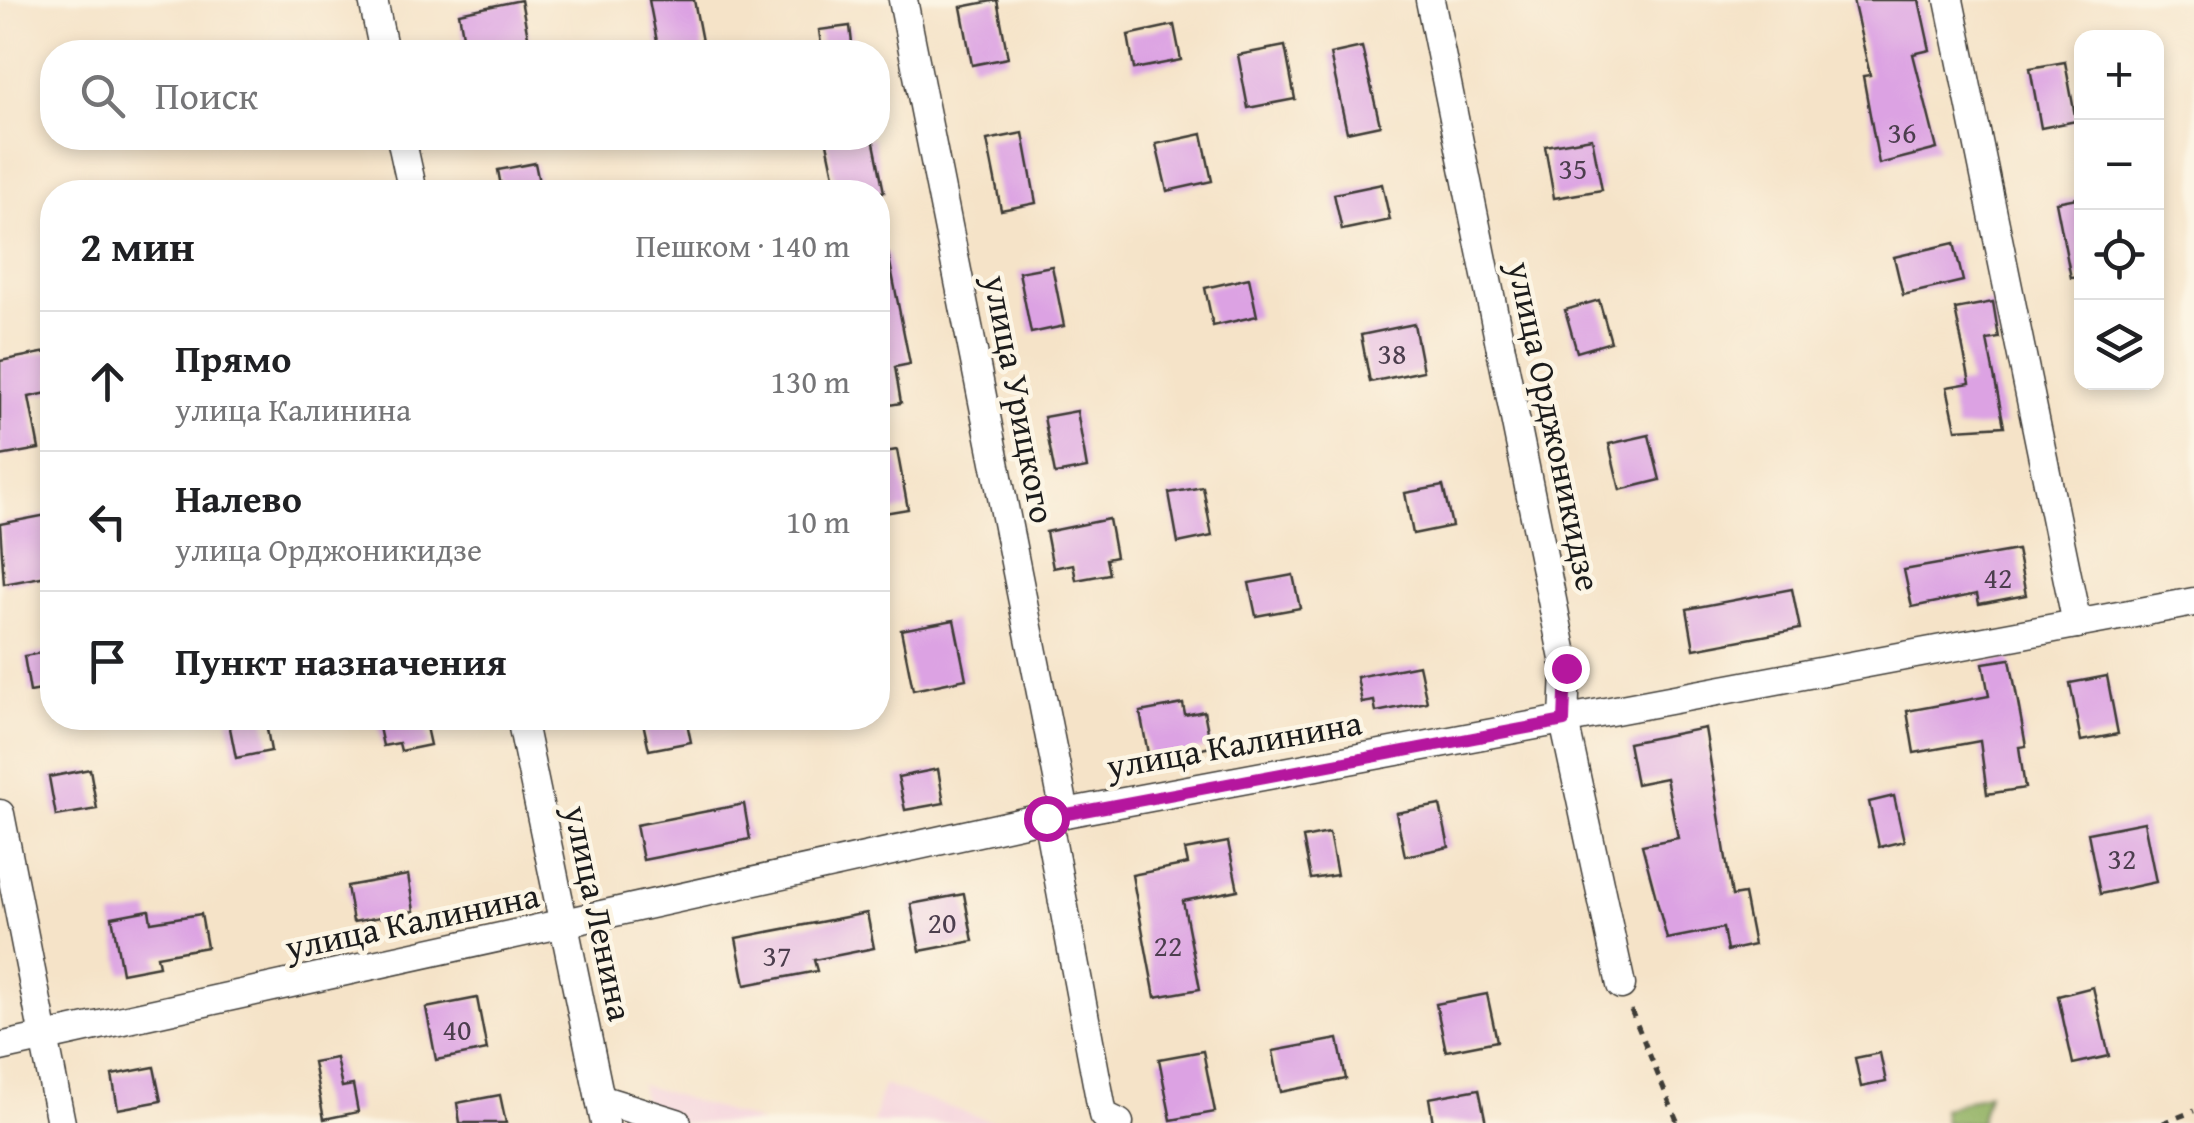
<!DOCTYPE html>
<html lang="ru">
<head>
<meta charset="utf-8">
<style>
	body { margin:0; font-family:"Gentium Book Plus",serif; background:#f2f2f2; color:#202124 }
	.controls { position:absolute; right:30px; top:30px; display:grid; overflow:hidden; border-radius:20px; box-shadow:0 5px 15px #0003 }
	.controls button { width:90px; height:90px; display:grid; place-items:center; padding:0; border:0; border-bottom:2px solid #e0e0e0; background:#fff; color:#202124; font:50px sans-serif }
	.stop { position:absolute; width:30px; height:30px; margin:-22px; border:8px solid #b5179e; border-radius:50%; background:#fff }
	.stop.end { background:#b5179e; border-color:#fff; box-shadow:0 2px 10px #0008 }
	.list { margin:0; padding:0; list-style:none }
	h2 { display:flex; justify-content:space-between; align-items:center; height:130px; margin:0; padding:0 40px; font-size:42px }
	h2 small { font-size:32px; font-weight:400; color:#757577 }
	.list li { display:grid; grid-template-columns:65px 1fr auto; gap:30px; align-items:center; box-sizing:border-box; height:140px; padding:0 40px; border-top:2px solid #e0e0e0 }
	.list b { display:block; font-size:38px; white-space:nowrap }
	.list p { margin:0; font-size:32px; white-space:nowrap; color:#757577 }
	.list em { font-size:32px; font-style:normal; color:#757577 }
	.icon { flex:none; width:55px; height:55px; fill:none; stroke:currentColor; stroke-width:2; stroke-linecap:round; stroke-linejoin:round }
	.map { position:relative; flex:none; width:2194px; height:1123px; overflow:hidden }
	.search { position:absolute; background:#fff; box-shadow:0 5px 15px #0003; left:40px; top:40px; width:850px; height:110px; display:flex; align-items:center; gap:25px; box-sizing:border-box; padding:0 35px; border-radius:40px; color:#757577; font-size:38px }
	.panel { position:absolute; background:#fff; box-shadow:0 5px 15px #0003; left:40px; top:180px; width:850px; height:550px; border-radius:40px }
	.map>svg:first-child { display:block }
	.built { fill:#f4cfdd }
	.forest { fill:#93b265; stroke:#586740; stroke-width:2.5 }
	.building { fill:#dca2e3 }
	.lines { fill:none; stroke-linecap:round; stroke-linejoin:round }
	.minor-casing { stroke:#3d3a36; stroke-width:31 }
	.path { stroke:#3d3a36; stroke-width:5; stroke-dasharray:8 8; stroke-linecap:butt }
	.minor { stroke:#fff; stroke-width:28 }
	.route { stroke:#b5179e; stroke-width:12 }
	.labels { text-anchor:middle; dominant-baseline:central; stroke-width:9; stroke-linejoin:round; paint-order:stroke }
	.number-label { font-size:30px; fill:#4c3e4e }
	.street-label { font-size:35px; fill:#1c1c1c; stroke:#fcf5e5 }
</style>
</head>
<body>
<div class="map">
<svg width="2194" height="1123" viewBox="0 0 2194 1123">
	<rect width="100%" height="100%" fill="#fcf5e5"/>
	<filter id="ink" filterUnits="userSpaceOnUse"><feTurbulence type="fractalNoise" baseFrequency=".01" numOctaves="2"/><feDisplacementMap in="SourceGraphic" scale="20" xChannelSelector="R" yChannelSelector="G"/><feConvolveMatrix kernelMatrix="1 2 1 2 8 2 1 2 1" color-interpolation-filters="sRGB"/></filter>
	<filter id="wash" filterUnits="userSpaceOnUse"><feTurbulence type="fractalNoise" baseFrequency=".0048" numOctaves="4" result="noise"/><feDisplacementMap in="SourceGraphic" scale="40" xChannelSelector="R" yChannelSelector="G"/><feGaussianBlur stdDeviation="2.25" result="paint"/><feColorMatrix in="noise" values="0 0 0 0 0 0 0 0 0 0 0 0 0 0 0 0 0 1.4 0 .05"/><feComposite in="paint" operator="in"/></filter>
	<g filter="url(#wash)">
		<rect width="100%" height="100%" fill="#f5e3c8"/>
		<g class="built">
			<path d="M640,1084L762,1123H649Z"/>
			<path d="M883,1085L997,1123H873Z"/>
		</g>
		<path class="forest" d="M1988,1093L1980,1123H1945L1943,1109Z"/>
		<g id="blocks">
			<g class="building">
				<path d="M521,0L531,52H466L459,13Z"/>
				<path d="M649,0H694L704,52H659Z"/>
				<path d="M997,0L1008,58L972,65L961,7Z"/>
				<path d="M1853,0H1919L1930,50L1913,54L1937,149L1879,164L1863,76L1870,75Z"/>
				<path d="M1174,25L1181,60L1134,69L1128,35Z"/>
				<path d="M850,26L853,52H822L819,30Z"/>
				<path d="M1285,46L1295,99L1248,108L1238,55Z"/>
				<path d="M1362,47L1380,125L1347,132L1330,54Z"/>
				<path d="M2065,62L2076,121L2041,128L2030,68Z"/>
				<path d="M1023,133L1036,203L1001,210L987,140Z"/>
				<path d="M1202,134L1212,181L1167,191L1156,144Z"/>
				<path d="M826,138H873L884,192H844L841,179L835,180Z"/>
				<path d="M1592,138L1602,190L1554,198L1545,146Z"/>
				<path d="M535,163L541,192H502L498,170Z"/>
				<path d="M1382,184L1390,220L1342,230L1334,194Z"/>
				<path d="M2082,197V277L2071,278L2056,202Z"/>
				<path d="M1954,243L1963,281L1903,295L1894,257Z"/>
				<path d="M888,253L910,364L895,367L901,403L878,407V254Z"/>
				<path d="M1052,266L1064,326L1031,333L1019,272Z"/>
				<path d="M1249,278L1257,316L1213,326L1205,288Z"/>
				<path d="M1599,300L1611,342L1577,352L1565,310Z"/>
				<path d="M1993,302L1999,338L1987,340L2004,426L1956,429L1947,387L1970,383L1955,309Z"/>
				<path d="M1414,324L1423,371L1370,382L1361,335Z"/>
				<path d="M52,351V392L29,397L39,449L0,456V361Z"/>
				<path d="M1077,411L1087,468L1055,474L1044,417Z"/>
				<path d="M1649,435L1660,480L1620,490L1609,444Z"/>
				<path d="M897,450L908,509L878,514V453Z"/>
				<path d="M1443,486L1452,526L1413,534L1405,493Z"/>
				<path d="M1203,487L1212,536L1178,543L1169,493Z"/>
				<path d="M52,514V575L4,584L0,524Z"/>
				<path d="M1109,519L1116,557L1106,559L1109,574L1076,580L1073,564L1053,568L1046,532Z"/>
				<path d="M2017,550L2026,595L1979,604L1977,594L1912,607L1904,570Z"/>
				<path d="M1293,575L1300,608L1256,616L1249,583Z"/>
				<path d="M1792,589L1800,629L1694,649L1687,609Z"/>
				<path d="M954,620L966,679L913,690L901,630Z"/>
				<path d="M52,651V688L30,692L24,656Z"/>
				<path d="M2010,659L2026,746L2019,747L2025,788L1987,794L1980,741L1914,753L1907,711L1989,696L1983,663Z"/>
				<path d="M1419,665L1427,702L1376,712L1374,701L1362,703L1357,677Z"/>
				<path d="M2107,676L2118,734L2081,741L2070,683Z"/>
				<path d="M1183,704L1185,715L1204,711L1211,747L1192,751L1194,761L1151,769L1140,712Z"/>
				<path d="M228,718H265L271,751L236,758Z"/>
				<path d="M377,718H424L430,745L401,751L399,743L383,746Z"/>
				<path d="M642,718H686L691,742L649,750Z"/>
				<path d="M1705,728L1732,896L1744,894L1754,945L1727,951L1723,928L1667,939L1642,845L1678,838L1666,778L1636,784L1628,743Z"/>
				<path d="M90,769L97,809L56,816L49,777Z"/>
				<path d="M938,769L944,803L905,810L898,777Z"/>
				<path d="M1894,796L1904,841L1879,847L1869,802Z"/>
				<path d="M744,804L750,839L643,860L636,825Z"/>
				<path d="M1440,805L1449,847L1405,856L1396,813Z"/>
				<path d="M2144,822L2156,882L2100,894L2088,833Z"/>
				<path d="M1329,833L1337,875L1311,879L1303,838Z"/>
				<path d="M1228,842L1238,890L1183,901L1200,989L1155,997L1132,875L1188,864L1185,850Z"/>
				<path d="M408,875L414,911L353,922L347,886Z"/>
				<path d="M964,894L973,941L920,951L911,904Z"/>
				<path d="M149,910L151,922L201,914L207,947L157,956L159,966L122,973L112,917Z"/>
				<path d="M867,913L874,948L814,960L817,971L745,985L736,938Z"/>
				<path d="M2093,987L2109,1056L2073,1064L2058,996Z"/>
				<path d="M1487,994L1497,1041L1446,1051L1436,1004Z"/>
				<path d="M477,998L487,1050L436,1060L426,1008Z"/>
				<path d="M1338,1039L1346,1079L1281,1092L1273,1051Z"/>
				<path d="M1203,1051L1215,1112L1171,1120L1159,1059Z"/>
				<path d="M1880,1053L1886,1082L1861,1087L1855,1058Z"/>
				<path d="M336,1058L342,1087L353,1085L358,1112L324,1119L313,1062Z"/>
				<path d="M154,1067L161,1101L118,1109L112,1075Z"/>
				<path d="M1479,1089L1486,1123H1433L1429,1098Z"/>
				<path d="M500,1095L506,1123H460L457,1103Z"/>
			</g>
		</g>
	</g>
	<g filter="url(#ink)">
		<use href="#blocks" fill-opacity="0" stroke="#3d3a36" stroke-width="2.5"/>
		<g class="lines">
			<g class="minor-casing">
				<g id="minor">
					<path d="M373,0L384,52"/>
					<path d="M903,0L1065,813"/>
					<path d="M1430,0L1566,669L1564,721L1621,985"/>
					<path d="M1949,0L2077,624"/>
					<path d="M401,138L413,192"/>
					<path d="M521,718L605,1123"/>
					<path d="M0,814L61,1123"/>
					<path d="M1047,817L1103,1115L1119,1123"/>
					<path d="M0,1047L1065,813L2194,602"/>
					<path d="M600,1099L677,1123"/>
				</g>
			</g>
			<g class="path">
				<path d="M1631,1010L1678,1123"/>
				<path d="M2163,1123L2194,1111"/>
			</g>
			<use href="#minor" class="minor"/>
		</g>
	</g>
	<g class="lines" filter="url(#ink)">
		<path class="route" d="M1046,818L1564,721L1566,668"/>
	</g>
	<g class="labels">
		<g class="number-label">
			<text x="1902" y="132">36</text>
			<text x="1573" y="168">35</text>
			<text x="1392" y="353">38</text>
			<text x="1998" y="577">42</text>
			<text x="2122" y="858">32</text>
			<text x="942" y="922">20</text>
			<text x="1168" y="945">22</text>
			<text x="777" y="955">37</text>
			<text x="457" y="1029">40</text>
		</g>
		<g class="street-label">
			<text transform="translate(1020 399) rotate(79)">улица Урицкого</text>
			<text transform="translate(1555 426) rotate(78)">улица Орджоникидзе</text>
			<text transform="translate(1234 744) rotate(-10)">улица Калинина</text>
			<text transform="translate(599 913) rotate(78)">улица Ленина</text>
			<text transform="translate(412 921) rotate(-12)">улица Калинина</text>
		</g>
	</g>
</svg>
<div class="controls">
<button>+</button>
<button>−</button>
<button><svg class="icon" aria-label="locate" viewBox="0 0 24 24"><circle cx="12" cy="12" r="6"/><path d="M12 2v4M12 18v4M2 12h4M18 12h4"/></svg></button>
<button><svg class="icon" aria-label="layers" viewBox="0 0 24 24"><path d="M12 4l9 5-9 5-9-5zM3 14l9 5 9-5"/></svg></button>
</div>
<div class="stop" style="left:1046px;top:818px"></div>
<div class="stop end" style="left:1566px;top:668px"></div>
<div class="search"><svg class="icon" aria-label="search" viewBox="0 0 24 24"><circle cx="10" cy="10" r="6"/><path d="M15 15l6 6"/></svg>Поиск</div>
<section class="panel">
<h2>2 мин<small>Пешком · 140 m</small></h2>
<ul class="list">
<li><svg class="icon" aria-label="ahead" viewBox="0 0 24 24"><path d="M12 20V5M6 11l6-6 6 6"/></svg><div><b>Прямо</b><p>улица Калинина</p></div><em>130 m</em></li>
<li><svg class="icon" aria-label="left" viewBox="0 0 24 24"><path d="M17 20v-9H6M10 6l-5 5 5 5"/></svg><div><b>Налево</b><p>улица Орджоникидзе</p></div><em>10 m</em></li>
<li><svg class="icon" aria-label="arrive" viewBox="0 0 24 24"><path d="M6 21V4h12l-3 4 3 4H6"/></svg><div><b>Пункт назначения</b></div></li>
</ul>
</section>
</div>
</body>
</html>
